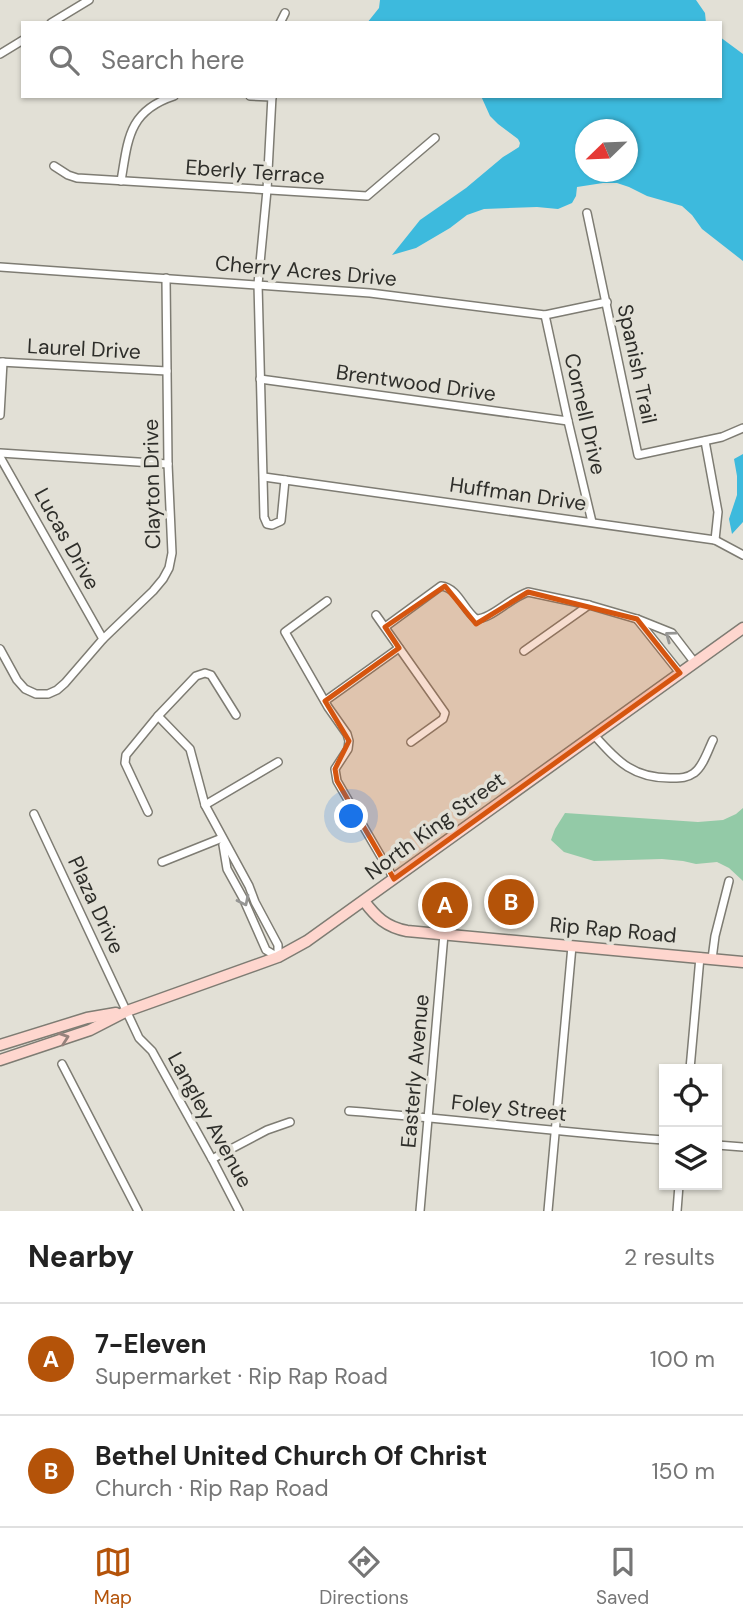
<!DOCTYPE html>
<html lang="en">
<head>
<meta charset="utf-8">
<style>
	body { margin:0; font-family:"DM Sans",sans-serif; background:#f2f2f2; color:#222 }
	.controls { position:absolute; right:21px; bottom:21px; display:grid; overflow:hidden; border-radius:0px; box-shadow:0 2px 5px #0004 }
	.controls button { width:63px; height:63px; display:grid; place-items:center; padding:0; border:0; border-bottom:2px solid #e0e0e0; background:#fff; color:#222; font:35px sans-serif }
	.compass { position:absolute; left:575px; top:119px; width:63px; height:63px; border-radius:50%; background:#fff; box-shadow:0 2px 5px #0004; rotate:247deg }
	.you { position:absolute; left:352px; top:817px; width:24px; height:24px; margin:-18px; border:5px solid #fff; border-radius:50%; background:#1a73e8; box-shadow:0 0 0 10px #1a73e833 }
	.badge { display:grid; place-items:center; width:46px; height:46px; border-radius:50%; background:#b45309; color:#fff; font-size:23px; font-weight:700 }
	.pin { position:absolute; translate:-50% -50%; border:4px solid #fff; box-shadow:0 2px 7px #0006 }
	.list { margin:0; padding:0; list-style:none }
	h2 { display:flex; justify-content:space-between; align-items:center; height:91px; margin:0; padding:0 28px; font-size:30px }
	h2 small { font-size:23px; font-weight:400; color:#767676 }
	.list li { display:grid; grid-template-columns:46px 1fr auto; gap:21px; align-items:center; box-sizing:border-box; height:112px; padding:0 28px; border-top:2px solid #e0e0e0 }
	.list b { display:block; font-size:26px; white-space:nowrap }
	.list p { margin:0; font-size:23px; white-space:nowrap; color:#767676 }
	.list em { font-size:23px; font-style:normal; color:#767676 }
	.icon { flex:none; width:38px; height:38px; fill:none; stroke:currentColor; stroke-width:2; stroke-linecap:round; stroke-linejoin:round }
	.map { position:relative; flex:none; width:743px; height:1211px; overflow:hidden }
	.search { position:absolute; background:#fff; box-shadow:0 2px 5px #0004; left:21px; right:21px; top:21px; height:77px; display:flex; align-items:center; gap:18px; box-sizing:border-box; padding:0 24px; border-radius:0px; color:#767676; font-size:26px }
	.sheet { height:315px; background:#fff }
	nav { display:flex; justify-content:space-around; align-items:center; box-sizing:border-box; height:98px; border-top:2px solid #e0e0e0; background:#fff; font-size:19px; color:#767676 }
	nav a { display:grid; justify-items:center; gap:4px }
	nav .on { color:#b45309 }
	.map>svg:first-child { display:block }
	.green { fill:#93caa7 }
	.water { fill:#3dbadd; fill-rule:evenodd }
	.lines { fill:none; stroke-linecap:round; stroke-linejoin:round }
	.minor-casing { stroke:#7e7c73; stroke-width:10 }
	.secondary-casing { stroke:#7e7c73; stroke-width:13 }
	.minor { stroke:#fff; stroke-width:7 }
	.secondary { stroke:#fed6ce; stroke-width:10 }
	.oneway { stroke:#969694 }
	.oneway2 { stroke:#96827c }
	.marked { fill:#d5550f; fill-opacity:0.2; stroke:#d5550f; stroke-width:5; stroke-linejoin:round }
	.labels { text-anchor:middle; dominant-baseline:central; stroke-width:7; stroke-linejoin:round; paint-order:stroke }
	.street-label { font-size:21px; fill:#2e2e2a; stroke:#e2e0d6 }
</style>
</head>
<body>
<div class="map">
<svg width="743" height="1211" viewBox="0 0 743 1211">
	<rect width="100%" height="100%" fill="#e2e0d6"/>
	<path class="green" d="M743,808V881L729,868L717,862L696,864L683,861L662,859L594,861L564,852L551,840L555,829L565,813L698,822L723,820L736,814Z"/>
	<g class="water">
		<path d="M380,0H696L705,13L706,23H367L379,8Z"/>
		<path d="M720,37L743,54V261L702,229L692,215L682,206L647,196L629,187L617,183H603L577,187L576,196L572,203L558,209L537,207L484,209L467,215L450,228L416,248L392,255L420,220L466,188L503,157L519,147L520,143L518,139L498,124L490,116L481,96H720ZM586,130H628V172H586Z"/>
		<path d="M743,454V522L732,534L729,519L737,495V476L734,459Z"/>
	</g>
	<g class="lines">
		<g class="minor-casing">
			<g id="minor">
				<path d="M51,23L89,0"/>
				<path d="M280,23L285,13"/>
				<path d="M0,54L23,40"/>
				<path d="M250,96L272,97"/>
				<path d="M272,96L267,190L258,284L264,517L267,524L272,525L281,521L285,480"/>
				<path d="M54,166L68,175L77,178L367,196L435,138"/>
				<path d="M121,181C128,140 128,111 174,96"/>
				<path d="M587,213L638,455L722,437L743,428"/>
				<path d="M0,267L370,293L545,315L607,302"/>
				<path d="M545,315L568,421L592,522"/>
				<path d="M0,362L167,371"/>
				<path d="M260,379L568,421"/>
				<path d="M0,415L3,362"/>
				<path d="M705,441L718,512L715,540"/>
				<path d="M0,453L168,464"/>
				<path d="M0,457L103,639"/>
				<path d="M264,477L715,540L743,555"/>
				<path d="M327,601L285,632L328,707L347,734L349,741L348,749L335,769L337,781L394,879"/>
				<path d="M376,615L445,713L443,719L411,742"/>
				<path d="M637,619L680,673"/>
				<path d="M385,627L441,586C458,588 463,609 476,619C491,619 510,598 528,592L589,605L637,619L672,633L695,663"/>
				<path d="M0,649L17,680L25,689L36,694H48L57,690L65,683L103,639L153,591L163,579L169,568L172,553L168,464L166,278"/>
				<path d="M524,651L589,605"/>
				<path d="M325,701L399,648"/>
				<path d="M158,716L190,749L205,805L249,886L255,902L278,945V957"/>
				<path d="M594,735C618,762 634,779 673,778C681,778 687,778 694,773C703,767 708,750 713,740"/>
				<path d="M205,805L278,762"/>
				<path d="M148,812L125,763L126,755L158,716L196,676L205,673L211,675L236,715"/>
				<path d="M34,814L139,1038L152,1051L212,1159L239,1211"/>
				<path d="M223,845L227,869L243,898L266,950L278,957"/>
				<path d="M162,862L222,838"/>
				<path d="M712,959L715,936L729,881"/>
				<path d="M62,1064L138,1211"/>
				<path d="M690,1069L700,957"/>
				<path d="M349,1111C454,1119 559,1132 664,1140"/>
				<path d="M717,1145L743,1147"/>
				<path d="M212,1159L267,1130L290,1122"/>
				<path d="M420,1211L444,934"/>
				<path d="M548,1211L572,946"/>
				<path d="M677,1211L679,1185"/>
			</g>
		</g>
		<g class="secondary-casing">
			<g id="secondary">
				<path d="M364,901C376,917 386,927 407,931L743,962"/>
				<path d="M0,1045L87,1018L116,1013"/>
				<path d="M0,1060L90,1030L127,1011L278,957L307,941L743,628"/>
			</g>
		</g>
		<use href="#minor" class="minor"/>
		<use href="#secondary" class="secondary"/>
	</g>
	<defs><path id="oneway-chevron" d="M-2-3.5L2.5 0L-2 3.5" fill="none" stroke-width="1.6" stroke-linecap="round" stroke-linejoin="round" transform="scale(1.75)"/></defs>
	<g class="oneway">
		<use href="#oneway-chevron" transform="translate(670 636) rotate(-144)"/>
		<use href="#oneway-chevron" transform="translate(244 901) rotate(64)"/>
	</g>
	<use class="oneway2" href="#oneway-chevron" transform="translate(64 1038) rotate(-19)"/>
	<path class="marked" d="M445,586L476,624L528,592L637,619L680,673L394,879L337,781L335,769L349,741L325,701L399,648L385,627Z"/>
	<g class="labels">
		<g class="street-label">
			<text transform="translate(255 172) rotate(4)">Eberly Terrace</text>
			<text transform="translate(306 271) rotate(5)">Cherry Acres Drive</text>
			<text transform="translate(84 349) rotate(3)">Laurel Drive</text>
			<text transform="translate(637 364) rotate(78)">Spanish Trail</text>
			<text transform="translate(416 383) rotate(8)">Brentwood Drive</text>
			<text transform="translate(585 414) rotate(77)">Cornell Drive</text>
			<text transform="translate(152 484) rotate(-91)">Clayton Drive</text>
			<text transform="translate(518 494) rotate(8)">Huffman Drive</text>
			<text transform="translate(67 539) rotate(61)">Lucas Drive</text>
			<text transform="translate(435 826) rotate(-36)">North King Street</text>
			<text transform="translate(96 905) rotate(65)">Plaza Drive</text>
			<text transform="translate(613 930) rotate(5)">Rip Rap Road</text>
			<text transform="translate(415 1071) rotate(-85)">Easterly Avenue</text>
			<text transform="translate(509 1108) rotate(6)">Foley Street</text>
			<text transform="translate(210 1120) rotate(61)">Langley Avenue</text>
		</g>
	</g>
</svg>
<div class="controls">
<button><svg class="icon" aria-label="locate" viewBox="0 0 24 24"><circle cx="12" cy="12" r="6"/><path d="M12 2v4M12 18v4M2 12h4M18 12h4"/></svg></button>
<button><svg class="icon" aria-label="layers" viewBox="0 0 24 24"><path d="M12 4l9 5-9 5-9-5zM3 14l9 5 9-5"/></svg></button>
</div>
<svg class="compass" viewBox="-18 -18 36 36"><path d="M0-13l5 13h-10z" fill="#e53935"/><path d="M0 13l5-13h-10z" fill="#767676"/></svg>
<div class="you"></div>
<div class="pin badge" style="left:445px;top:905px">A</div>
<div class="pin badge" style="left:511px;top:902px">B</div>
<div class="search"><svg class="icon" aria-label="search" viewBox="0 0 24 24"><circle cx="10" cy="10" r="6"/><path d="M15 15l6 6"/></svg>Search here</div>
</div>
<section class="sheet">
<h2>Nearby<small>2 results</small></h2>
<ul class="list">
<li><span class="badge">A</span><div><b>7-Eleven</b><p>Supermarket · Rip Rap Road</p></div><em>100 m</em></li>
<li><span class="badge">B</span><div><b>Bethel United Church Of Christ</b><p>Church · Rip Rap Road</p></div><em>150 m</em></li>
</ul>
</section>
<nav>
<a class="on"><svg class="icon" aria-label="map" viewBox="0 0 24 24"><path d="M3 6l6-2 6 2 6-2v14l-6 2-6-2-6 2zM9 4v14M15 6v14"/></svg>Map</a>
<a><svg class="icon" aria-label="directions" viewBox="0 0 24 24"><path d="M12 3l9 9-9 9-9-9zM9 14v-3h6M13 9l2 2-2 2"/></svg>Directions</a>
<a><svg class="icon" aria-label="saved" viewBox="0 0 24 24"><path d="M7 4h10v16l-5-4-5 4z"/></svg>Saved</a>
</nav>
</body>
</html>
